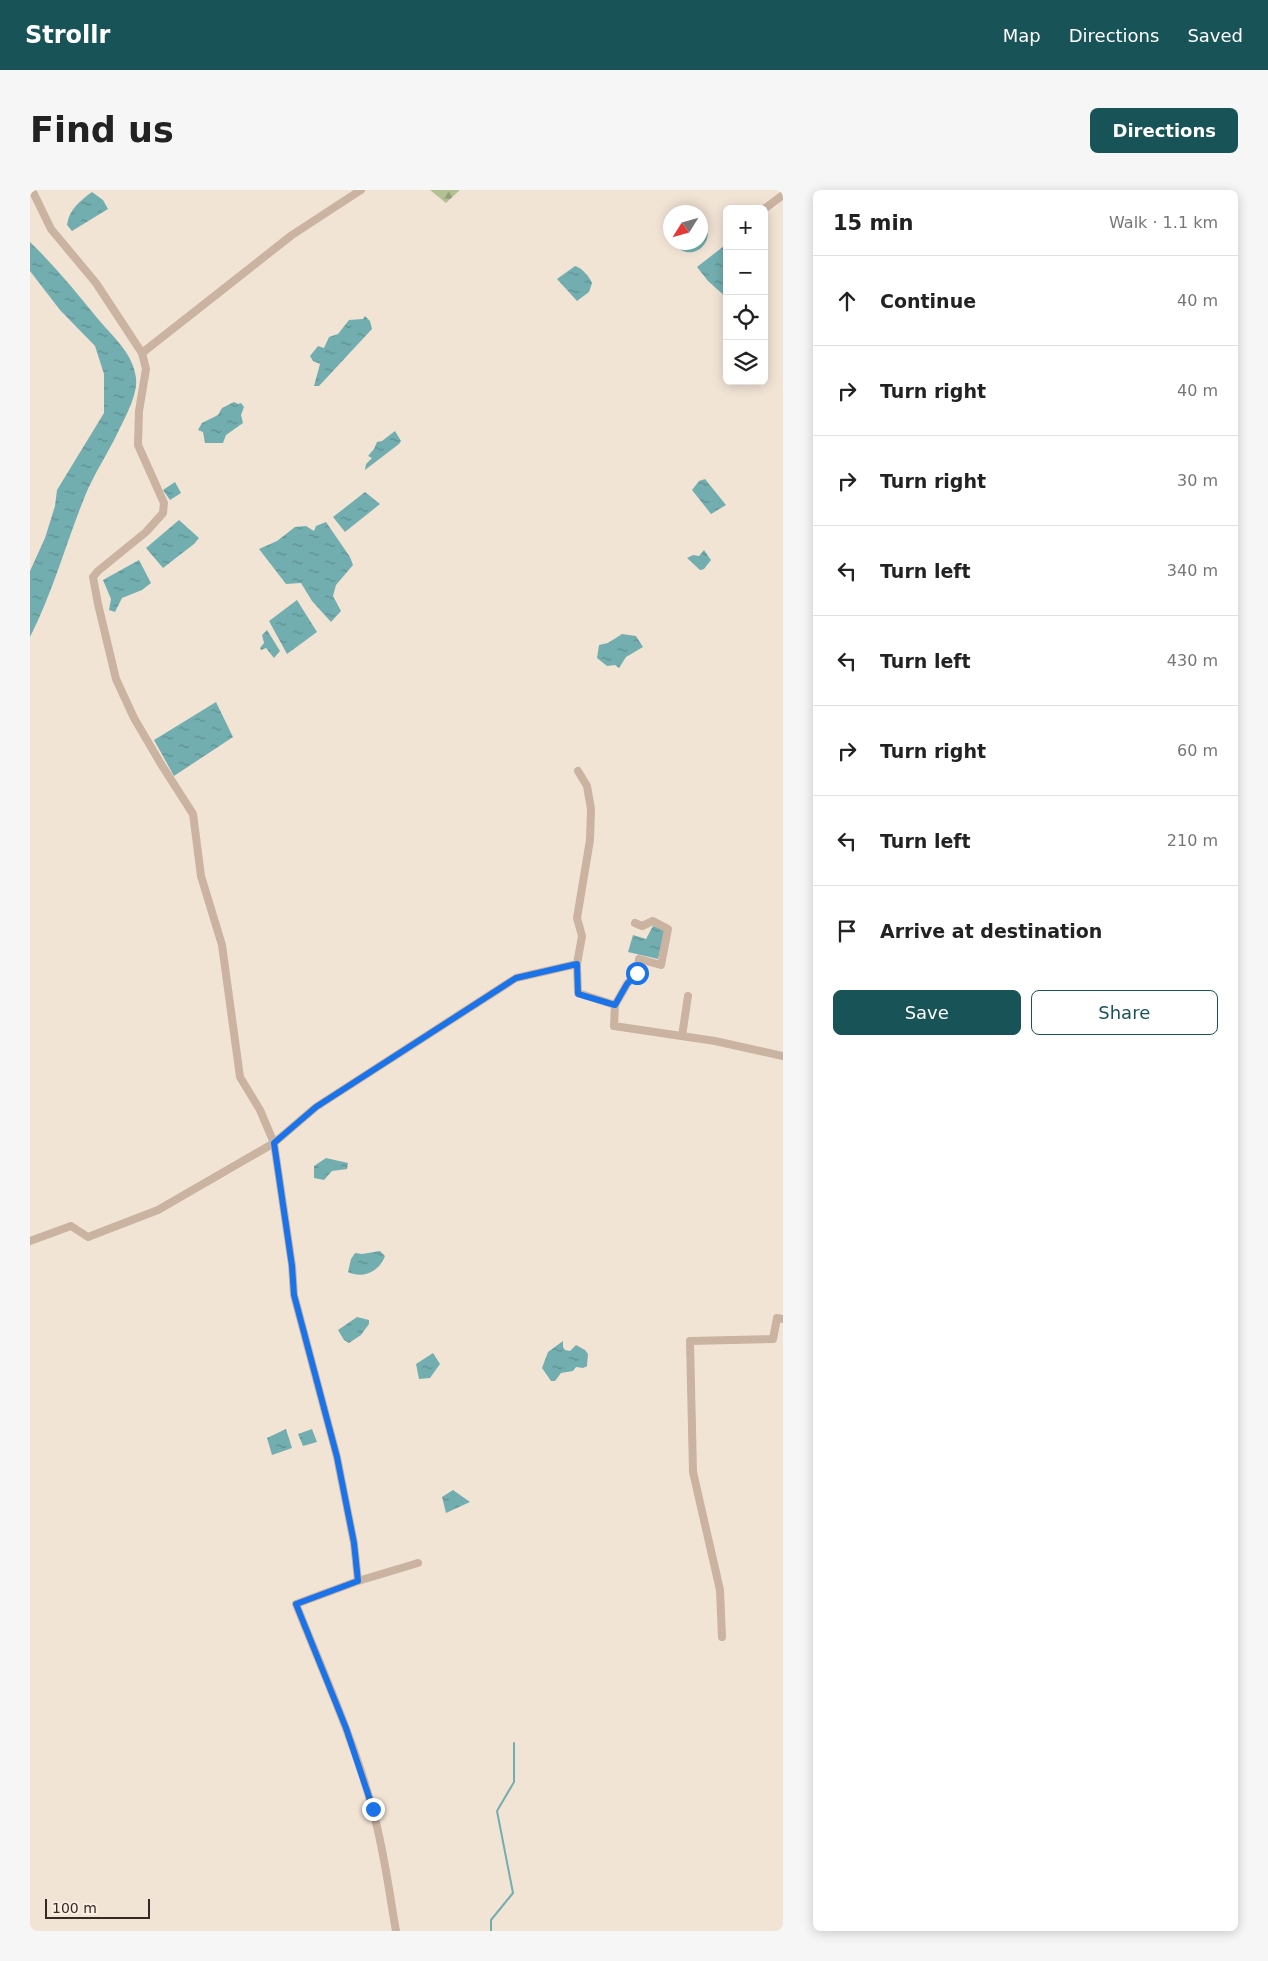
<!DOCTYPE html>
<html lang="en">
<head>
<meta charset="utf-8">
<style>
	body { margin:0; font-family:"DejaVu Sans",sans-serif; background:#f6f6f6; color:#222 }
	.controls { position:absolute; right:15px; top:15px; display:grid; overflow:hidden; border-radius:8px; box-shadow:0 2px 12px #0003 }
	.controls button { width:45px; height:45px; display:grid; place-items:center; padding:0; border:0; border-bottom:1px solid #e0e0e0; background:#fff; color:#222; font:25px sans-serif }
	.compass { position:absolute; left:633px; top:15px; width:45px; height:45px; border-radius:50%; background:#fff; box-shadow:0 2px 12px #0003; rotate:233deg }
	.scale { position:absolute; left:15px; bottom:12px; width:105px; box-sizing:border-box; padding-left:5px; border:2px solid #342924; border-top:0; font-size:14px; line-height:18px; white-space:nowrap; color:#342924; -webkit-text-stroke:4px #faeee1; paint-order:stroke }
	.stop { position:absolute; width:15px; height:15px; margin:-11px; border:4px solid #1a73e8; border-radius:50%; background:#fff }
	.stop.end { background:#1a73e8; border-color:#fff; box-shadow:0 1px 5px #0008 }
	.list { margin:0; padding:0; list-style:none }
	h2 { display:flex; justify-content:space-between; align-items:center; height:65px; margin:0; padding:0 20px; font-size:21px }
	h2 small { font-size:16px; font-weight:400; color:#767676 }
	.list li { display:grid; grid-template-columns:32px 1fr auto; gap:15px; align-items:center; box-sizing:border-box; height:90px; padding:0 20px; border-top:1px solid #e0e0e0 }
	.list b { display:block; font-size:19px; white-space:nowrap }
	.list em { font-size:16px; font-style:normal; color:#767676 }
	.actions { display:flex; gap:10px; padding:15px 20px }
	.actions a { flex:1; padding:11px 0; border:1px solid #175357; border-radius:8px; text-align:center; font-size:18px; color:#175357 }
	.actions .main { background:#175357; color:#fff }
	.icon { flex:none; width:28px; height:28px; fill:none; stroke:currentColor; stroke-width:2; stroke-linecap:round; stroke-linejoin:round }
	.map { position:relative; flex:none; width:753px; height:1741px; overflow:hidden; border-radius:8px }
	header { display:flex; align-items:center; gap:30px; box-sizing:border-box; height:70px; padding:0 25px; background:#175357; color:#fff }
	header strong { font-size:24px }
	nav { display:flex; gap:28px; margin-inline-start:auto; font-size:18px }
	.intro { display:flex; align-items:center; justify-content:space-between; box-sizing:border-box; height:120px; padding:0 30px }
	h1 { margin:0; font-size:35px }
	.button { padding:12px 22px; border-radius:8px; background:#175357; color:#fff; font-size:18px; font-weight:700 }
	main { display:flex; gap:30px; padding:0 30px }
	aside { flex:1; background:#fff; border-radius:8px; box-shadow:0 2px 12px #0003 }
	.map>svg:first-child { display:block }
	.forest { fill:url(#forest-firs) }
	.water { fill:url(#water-ripples) }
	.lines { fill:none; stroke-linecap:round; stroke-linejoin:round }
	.stream { stroke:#72aeb0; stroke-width:2 }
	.minor { stroke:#cab3a0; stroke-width:8 }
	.route { stroke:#1a73e8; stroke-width:6 }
</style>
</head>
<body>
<header>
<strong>Strollr</strong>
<nav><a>Map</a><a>Directions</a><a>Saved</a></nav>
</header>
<div class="intro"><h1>Find us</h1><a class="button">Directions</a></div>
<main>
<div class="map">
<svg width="753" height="1741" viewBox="0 0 753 1741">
	<defs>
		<pattern id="forest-firs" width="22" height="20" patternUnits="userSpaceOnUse" patternTransform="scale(1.25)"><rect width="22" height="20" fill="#b2c194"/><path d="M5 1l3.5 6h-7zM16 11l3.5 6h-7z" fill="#929d79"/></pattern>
		<pattern id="water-ripples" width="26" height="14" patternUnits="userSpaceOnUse" patternTransform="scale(1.25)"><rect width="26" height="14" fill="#72aeb0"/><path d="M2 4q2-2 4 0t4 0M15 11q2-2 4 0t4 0" fill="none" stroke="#5e8e8f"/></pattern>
	</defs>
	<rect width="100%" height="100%" fill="#f2e4d5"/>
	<path class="forest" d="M400,0H430L416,13Z"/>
	<g class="water">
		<path d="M62,2L73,10L78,19L42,41L37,35C39,19 50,11 62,2Z"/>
		<path d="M672,40L678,44C677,57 664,67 651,60L648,53L670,52L671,41Z"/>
		<path d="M0,52C25,76 46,102 68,129C83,147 103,163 106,188C108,204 95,228 88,242C78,263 64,284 55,306C36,353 23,402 0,447V381L15,348L25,316L27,300L74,223V184L65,156L30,120L0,81Z"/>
		<path d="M694,56L697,59V108L678,91L667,77Z"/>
		<path d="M545,76C552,78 559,86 562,93L559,102L547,111L527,89Z"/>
		<path d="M335,126L340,131L342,139L289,196H284L290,174L283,171L280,166L288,156L294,158L299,147L308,144L319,130L333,129Z"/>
		<path d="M204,212L208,214L211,213L214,217L211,225L213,233L196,245L193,253H175L173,242L168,240L172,233L188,225L192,218Z"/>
		<path d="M365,241L371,251L369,254L335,280L336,274L342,268L338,266L344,259L347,252L352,251Z"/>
		<path d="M675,289L696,315L681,324L662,300L669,291Z"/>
		<path d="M145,292L151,303L140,310L133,300Z"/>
		<path d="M335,302L350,314L315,342L303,327Z"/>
		<path d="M149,330L169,348L164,354L133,378L116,358Z"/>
		<path d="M296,332L320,367L323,375L306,395L303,406L311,421L301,432L282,411L271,393L256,394L229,359L247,351L265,337L276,336L284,341L286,336Z"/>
		<path d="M674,360L681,370L674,379L670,380L657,368L663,365L669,366Z"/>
		<path d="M109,370L121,393L112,400L92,408L85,422L79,420L81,409L73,390Z"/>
		<path d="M267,410L287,442L257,464L239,431Z"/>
		<path d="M237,440L250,461L244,468L236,458L231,460L230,458L234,453L232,445Z"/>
		<path d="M592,444L606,446L613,457L596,467L589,478L585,475L577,476L567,468L569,455L578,453Z"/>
		<path d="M186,512L203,547L144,586L124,550Z"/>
		<path d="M623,736L635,740L628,769L598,762L603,745L616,749Z"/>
		<path d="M296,968L318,973L317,979L302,981L294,990L284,988V976Z"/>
		<path d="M350,1061L355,1066C349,1082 333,1089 318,1082L321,1069L325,1063L332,1064Z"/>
		<path d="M327,1127L339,1130V1134L331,1145L319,1153L314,1150L308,1140Z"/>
		<path d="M533,1151V1157L535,1160L540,1161L546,1155L555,1160L558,1164L557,1176L553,1178L546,1177L543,1181L531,1183L525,1191H521L512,1178L518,1162Z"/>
		<path d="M403,1163L410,1174L400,1188L389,1189L386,1174Z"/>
		<path d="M256,1239L262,1258L242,1265L237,1248Z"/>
		<path d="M282,1239L287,1252L273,1256L268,1244Z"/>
		<path d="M423,1300L440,1312L416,1323L412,1307Z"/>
	</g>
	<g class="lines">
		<path class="stream" d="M461,1741V1730L483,1703L467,1621L484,1592V1553"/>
		<g class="minor">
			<path d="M2,0L21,39L66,93L112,163L262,45L331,0"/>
			<path d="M734,19L753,5"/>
			<path d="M547,774L552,746L547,728L560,650L561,619L557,596L548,581"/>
			<path d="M585,815L597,794L607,783L609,769L631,775L638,739L623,731L612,736L605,733"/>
			<path d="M652,846L658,806"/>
			<path d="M0,1051L41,1036L58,1047L128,1020L244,953L230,920L210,887L192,755L171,686L163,624L131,574L104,528L86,489L68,414L63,387L68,381L116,342L133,323L134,313L108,255L109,221L116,179L112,163"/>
			<path d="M328,1391L388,1373"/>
			<path d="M692,1447L690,1400L663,1282L660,1151L743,1149L747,1128L753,1129"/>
			<path d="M366,1741C359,1701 354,1660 343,1621C324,1550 293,1482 266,1414L328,1391L324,1353L307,1267L264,1105L262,1075L244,953L286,917L486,788L547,774L548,803L585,815L584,836L685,851L753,866"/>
		</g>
	</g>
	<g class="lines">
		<path class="route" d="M343,1619L316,1538L266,1414L328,1391L324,1353L307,1267L264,1105L262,1076L244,953L286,917L486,788L547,774L548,804L585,815L597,794L607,783"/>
	</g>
</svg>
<div class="controls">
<button>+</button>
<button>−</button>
<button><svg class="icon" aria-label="locate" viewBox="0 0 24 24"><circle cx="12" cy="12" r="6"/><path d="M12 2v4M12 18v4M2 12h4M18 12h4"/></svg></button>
<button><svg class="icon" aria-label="layers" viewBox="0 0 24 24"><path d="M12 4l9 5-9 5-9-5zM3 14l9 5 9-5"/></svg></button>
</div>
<svg class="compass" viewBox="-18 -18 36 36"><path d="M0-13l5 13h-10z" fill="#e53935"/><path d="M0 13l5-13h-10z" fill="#767676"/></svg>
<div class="scale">100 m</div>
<div class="stop" style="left:607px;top:783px"></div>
<div class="stop end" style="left:343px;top:1619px"></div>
</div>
<aside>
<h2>15 min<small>Walk · 1.1 km</small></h2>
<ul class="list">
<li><svg class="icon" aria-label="ahead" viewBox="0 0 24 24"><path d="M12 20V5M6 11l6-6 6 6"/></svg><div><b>Continue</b></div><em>40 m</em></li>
<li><svg class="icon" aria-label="right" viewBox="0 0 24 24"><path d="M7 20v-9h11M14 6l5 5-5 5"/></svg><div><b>Turn right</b></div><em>40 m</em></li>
<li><svg class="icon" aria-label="right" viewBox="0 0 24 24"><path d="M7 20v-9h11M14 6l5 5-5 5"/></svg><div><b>Turn right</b></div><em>30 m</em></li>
<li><svg class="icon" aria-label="left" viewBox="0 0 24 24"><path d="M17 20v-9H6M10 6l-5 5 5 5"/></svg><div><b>Turn left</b></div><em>340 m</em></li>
<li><svg class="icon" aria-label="left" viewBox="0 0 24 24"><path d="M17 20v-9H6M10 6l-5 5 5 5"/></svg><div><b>Turn left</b></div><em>430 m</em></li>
<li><svg class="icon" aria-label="right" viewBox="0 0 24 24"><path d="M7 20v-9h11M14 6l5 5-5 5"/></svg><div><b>Turn right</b></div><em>60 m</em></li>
<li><svg class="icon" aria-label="left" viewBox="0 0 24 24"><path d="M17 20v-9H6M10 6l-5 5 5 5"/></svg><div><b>Turn left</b></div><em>210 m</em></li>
<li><svg class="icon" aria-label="arrive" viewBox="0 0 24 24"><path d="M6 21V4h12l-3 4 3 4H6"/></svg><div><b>Arrive at destination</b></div></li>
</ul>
<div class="actions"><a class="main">Save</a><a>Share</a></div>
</aside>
</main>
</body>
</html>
